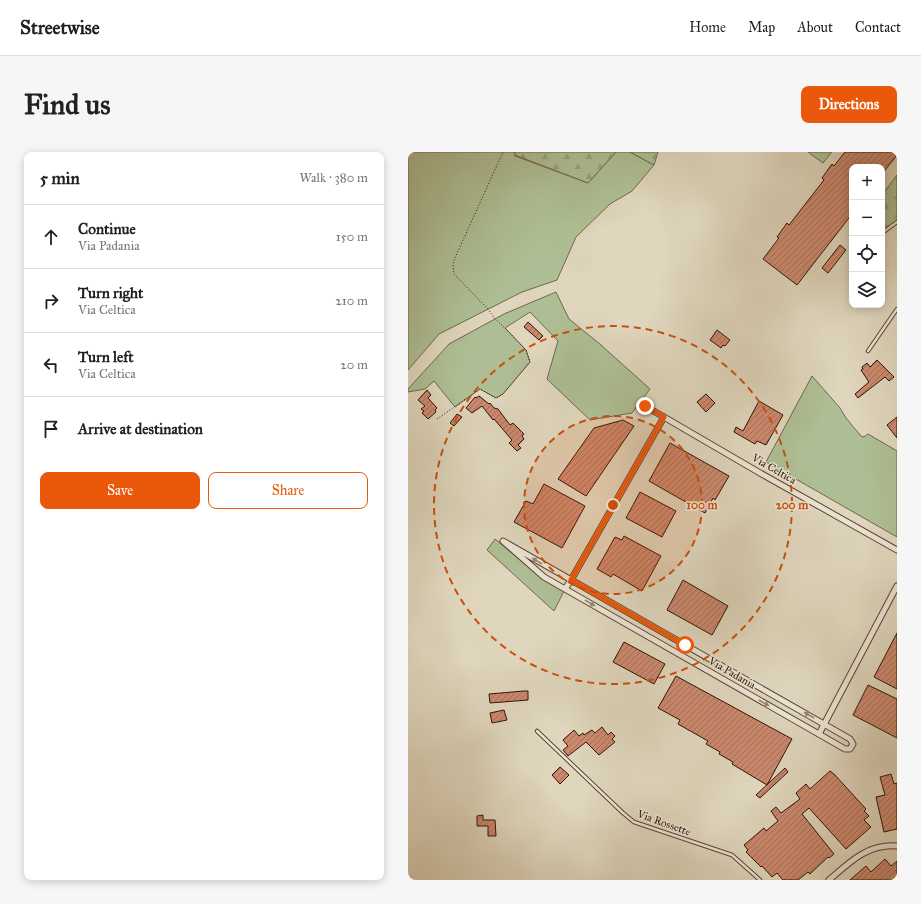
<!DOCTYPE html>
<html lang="en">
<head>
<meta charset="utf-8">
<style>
	body { margin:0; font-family:"IM FELL Great Primer",serif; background:#f6f6f6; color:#202124 }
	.controls { position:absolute; right:12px; top:12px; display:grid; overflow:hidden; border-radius:8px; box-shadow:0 2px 10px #0003 }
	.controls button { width:36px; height:36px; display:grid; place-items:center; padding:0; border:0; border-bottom:1px solid #e0e0e0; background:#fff; color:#202124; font:20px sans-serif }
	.stop { position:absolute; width:12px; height:12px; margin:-9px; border:3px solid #ea580c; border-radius:50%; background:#fff }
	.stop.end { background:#ea580c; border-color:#fff; box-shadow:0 1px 4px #0008 }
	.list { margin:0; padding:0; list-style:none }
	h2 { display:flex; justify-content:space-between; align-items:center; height:52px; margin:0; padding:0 16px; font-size:17px }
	h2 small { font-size:13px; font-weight:400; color:#757577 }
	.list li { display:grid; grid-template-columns:26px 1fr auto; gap:12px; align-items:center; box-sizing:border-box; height:64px; padding:0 16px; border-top:1px solid #e0e0e0 }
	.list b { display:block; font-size:15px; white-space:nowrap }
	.list p { margin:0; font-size:13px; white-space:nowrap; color:#757577 }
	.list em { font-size:13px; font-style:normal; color:#757577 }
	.actions { display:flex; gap:8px; padding:12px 16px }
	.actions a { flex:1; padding:9px 0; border:1px solid #ea580c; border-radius:8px; text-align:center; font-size:14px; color:#ea580c }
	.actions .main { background:#ea580c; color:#fff }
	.icon { flex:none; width:22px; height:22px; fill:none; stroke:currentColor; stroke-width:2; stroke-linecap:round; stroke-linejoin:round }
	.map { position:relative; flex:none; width:489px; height:728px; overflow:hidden; border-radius:8px }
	header { display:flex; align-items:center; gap:24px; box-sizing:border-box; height:56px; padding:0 20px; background:#fff; border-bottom:1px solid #e0e0e0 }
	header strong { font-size:19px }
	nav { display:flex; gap:22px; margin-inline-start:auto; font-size:14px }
	.intro { display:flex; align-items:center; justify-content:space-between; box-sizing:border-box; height:96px; padding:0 24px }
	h1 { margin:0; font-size:28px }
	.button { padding:10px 18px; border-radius:8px; background:#ea580c; color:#fff; font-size:14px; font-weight:700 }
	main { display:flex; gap:24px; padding:0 24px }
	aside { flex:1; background:#fff; border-radius:8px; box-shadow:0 2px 10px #0003 }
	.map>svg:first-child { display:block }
	.green { fill:#aebe94; stroke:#6f684c }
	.forest { fill:url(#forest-firs); stroke:#6f684c }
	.building { fill:url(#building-hatch); stroke:#301204 }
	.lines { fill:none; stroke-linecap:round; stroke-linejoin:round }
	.service-casing { stroke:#5c4332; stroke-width:4.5 }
	.minor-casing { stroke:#5c4332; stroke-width:7 }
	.path { stroke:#301204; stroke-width:1; stroke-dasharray:1 2; stroke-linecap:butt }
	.service { stroke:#eae4d4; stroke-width:2.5 }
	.minor { stroke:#eae4d4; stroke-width:5 }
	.oneway { fill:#968676 }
	.route { stroke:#ea580c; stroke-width:5 }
	.ring { fill:none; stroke:#cc4e0b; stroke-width:2; stroke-dasharray:7 5 }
	.labels { text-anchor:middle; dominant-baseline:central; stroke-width:3; stroke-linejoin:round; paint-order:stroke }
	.street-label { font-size:11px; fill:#301204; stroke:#eae4d4 }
	.centre { fill:#cc4e0b; stroke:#eae4d4; stroke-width:2 }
	.ring-label { font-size:12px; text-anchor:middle; font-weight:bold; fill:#cc4e0b; stroke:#eae4d4; stroke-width:3; stroke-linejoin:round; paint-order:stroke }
</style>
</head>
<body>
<header>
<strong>Streetwise</strong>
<nav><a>Home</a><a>Map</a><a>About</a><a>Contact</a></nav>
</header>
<div class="intro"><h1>Find us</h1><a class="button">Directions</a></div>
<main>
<aside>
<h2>5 min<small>Walk · 380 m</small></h2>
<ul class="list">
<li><svg class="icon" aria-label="ahead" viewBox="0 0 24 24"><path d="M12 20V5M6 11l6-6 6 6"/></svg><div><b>Continue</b><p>Via Padania</p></div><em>150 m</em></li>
<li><svg class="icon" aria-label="right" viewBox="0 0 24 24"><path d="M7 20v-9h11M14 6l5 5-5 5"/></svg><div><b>Turn right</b><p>Via Celtica</p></div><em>210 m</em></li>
<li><svg class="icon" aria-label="left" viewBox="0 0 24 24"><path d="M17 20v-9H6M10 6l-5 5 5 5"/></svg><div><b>Turn left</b><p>Via Celtica</p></div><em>20 m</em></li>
<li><svg class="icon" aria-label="arrive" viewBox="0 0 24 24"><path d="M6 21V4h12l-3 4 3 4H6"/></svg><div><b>Arrive at destination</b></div></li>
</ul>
<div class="actions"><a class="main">Save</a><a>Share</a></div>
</aside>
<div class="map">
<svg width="489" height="728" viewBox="0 0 489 728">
	<defs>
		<pattern id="forest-firs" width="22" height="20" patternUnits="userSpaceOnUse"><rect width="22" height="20" fill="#aebe94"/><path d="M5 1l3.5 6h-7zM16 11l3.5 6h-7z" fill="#96a27e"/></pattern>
		<pattern id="building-hatch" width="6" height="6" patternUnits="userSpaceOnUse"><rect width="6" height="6" fill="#cc896e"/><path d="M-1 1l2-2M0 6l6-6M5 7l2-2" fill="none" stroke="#a66f58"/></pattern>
	</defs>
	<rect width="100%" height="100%" fill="#dfd6bd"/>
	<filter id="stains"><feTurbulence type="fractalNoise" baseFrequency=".005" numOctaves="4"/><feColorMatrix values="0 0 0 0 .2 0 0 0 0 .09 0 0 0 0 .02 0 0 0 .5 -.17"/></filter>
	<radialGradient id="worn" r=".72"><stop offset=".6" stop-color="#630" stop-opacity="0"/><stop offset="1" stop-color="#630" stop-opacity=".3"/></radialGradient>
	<g class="green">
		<path d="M0,0H107V4L180,31L208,0H222L246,13L224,39L202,52L168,85L149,128L114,140L31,182L0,218Z"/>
		<path d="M148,140L161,167L193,193L242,237L224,261L182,268L139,227L150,189L122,160L97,176L118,198L122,210L95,242L88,246L72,237L47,255L26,229L17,237L0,240V237L41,192L96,162Z"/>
		<path d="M404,224L432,256L438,266L453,284L456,285L460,282L489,299V385L358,310Z"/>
		<path d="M87,387L131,424L157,437L146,459L79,398Z"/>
	</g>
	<g class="forest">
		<path d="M107,0H208L180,31L107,3Z"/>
		<path d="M222,0H250L246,13Z"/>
		<path d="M400,0H424L415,11Z"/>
		<path d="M489,23V70L474,81V43Z"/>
	</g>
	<g class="building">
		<path d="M437,0H489V3L474,22V15H444V62L389,133L355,107L371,86L369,85L379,71L381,73L416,28L414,26L424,12L426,14Z"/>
		<path d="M432,93L438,98L420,121L414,116Z"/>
		<path d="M120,170L135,184L131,188L116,175Z"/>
		<path d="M309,178L322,188L317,194L315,193L313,196L302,188Z"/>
		<path d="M469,208L486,225L481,229L477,225L450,246L447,242L461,230L453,218L455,217L454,215L459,211L462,215Z"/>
		<path d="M19,238L23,243L20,246L29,256L27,258L28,260L20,267L14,261L16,259L13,257L17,254L10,248Z"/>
		<path d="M298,242L307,251L298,260L289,250Z"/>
		<path d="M71,244L81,252L82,251L86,256L90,257L102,273L105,271L116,282L114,284L116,287L110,293L113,296L109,299L101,291L104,288L86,267L85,268L74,254L64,261L58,256L67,245L68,246Z"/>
		<path d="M351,249L375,263L358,293L349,289L347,292L326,280L328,275L335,279Z"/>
		<path d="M49,262L54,265L46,274L42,271Z"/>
		<path d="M489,265V286L479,273Z"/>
		<path d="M215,268L226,274L178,344L150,327L186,276Z"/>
		<path d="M262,291L321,324L307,348L305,346L297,361L241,329Z"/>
		<path d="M136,332L177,354L154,396L106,370L118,349L125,352Z"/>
		<path d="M232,340L268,359L254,385L218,366Z"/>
		<path d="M216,384L253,404L234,439L205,422L203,425L189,417L207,385L214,388Z"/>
		<path d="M275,428L320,454L304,483L259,458Z"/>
		<path d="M489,481V537L466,525Z"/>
		<path d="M216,490L257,512L246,532L205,510Z"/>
		<path d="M268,524L384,587L359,633L324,612L325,610L311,602L312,600L298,592L300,589L270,572L272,568L250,556Z"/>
		<path d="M460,533L489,547V586L445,563Z"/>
		<path d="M116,539H120V548L82,551L81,542Z"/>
		<path d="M96,558L99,568L84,571L82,561Z"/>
		<path d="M194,575L200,583L203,580L207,584L204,587L207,590L191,603L178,590L160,604L155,598L160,594L155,588L166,578L171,584L175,581L176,583L184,578L187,581Z"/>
		<path d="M152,615L161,623L152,632L144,623Z"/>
		<path d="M377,616L380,620L352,646L348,643Z"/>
		<path d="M422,619L426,622L458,657L456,659L461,664L456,668L463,675L438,697L401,656L394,662L426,702L421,706L420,705L402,722L400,720L390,728H375L369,721L364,725L354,714L353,715L338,700L340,698L336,693L356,676L358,679L370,669L363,659L368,655L373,661L392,647L388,641L398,632L402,637Z"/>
		<path d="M483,622L486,632L489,631V677L476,680L468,645L477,643L472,625Z"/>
		<path d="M75,663V668H87L88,684H80V674H69V664Z"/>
		<path d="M477,707L483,714L489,709V728H442L458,714L463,720Z"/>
	</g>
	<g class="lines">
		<g class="service-casing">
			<g id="service">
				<path d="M474,81L489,70"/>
				<path d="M460,199L489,157"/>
				<path d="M129,579L215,661L226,670L324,703L352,728"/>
			</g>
		</g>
		<g class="minor-casing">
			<g id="minor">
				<path d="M237,254L352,321L489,398"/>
				<path d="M157,437L136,425L95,389L442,587L445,592L442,597H437L157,437L163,428L256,265"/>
				<path d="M411,582L489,434"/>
				<path d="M421,728C442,710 459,692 489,694"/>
			</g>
		</g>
		<path class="path" d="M29,267L72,237L88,246L95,242L122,210L118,198L97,176L87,167L80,157L46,122L45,114L46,108L95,0"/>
		<use href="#service" class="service"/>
		<use href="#minor" class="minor"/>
	</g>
	<defs><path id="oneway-solid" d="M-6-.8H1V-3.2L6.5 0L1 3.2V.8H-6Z"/></defs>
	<g class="oneway">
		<use href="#oneway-solid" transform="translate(129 409) rotate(-150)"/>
		<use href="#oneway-solid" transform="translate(182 451) rotate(30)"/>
		<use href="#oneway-solid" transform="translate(356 551) rotate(30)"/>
		<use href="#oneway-solid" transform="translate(401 563) rotate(-150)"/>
	</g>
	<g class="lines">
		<path class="route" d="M237,254L256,265L163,428L277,493"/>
	</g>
	<circle cx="205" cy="353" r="89" fill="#cc4e0b" fill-opacity=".12"/>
	<g class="ring">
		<circle cx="205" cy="353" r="89"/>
		<circle cx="205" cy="353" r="179"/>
	</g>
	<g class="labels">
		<g class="street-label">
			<text transform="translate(366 317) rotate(30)">Via Celtica</text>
			<text transform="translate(324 521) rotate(30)">Via Padania</text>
			<text transform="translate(256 671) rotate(20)">Via Rossette</text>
		</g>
	</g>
	<circle cx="205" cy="353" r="6" class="centre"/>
	<g class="ring-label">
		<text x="294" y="357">100 m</text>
		<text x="384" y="357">200 m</text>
	</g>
	<rect width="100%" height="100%" filter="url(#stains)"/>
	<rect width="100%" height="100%" fill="url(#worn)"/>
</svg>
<div class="controls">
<button>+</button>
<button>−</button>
<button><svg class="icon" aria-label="locate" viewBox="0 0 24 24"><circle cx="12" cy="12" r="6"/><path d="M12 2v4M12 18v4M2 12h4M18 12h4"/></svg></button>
<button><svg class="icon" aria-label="layers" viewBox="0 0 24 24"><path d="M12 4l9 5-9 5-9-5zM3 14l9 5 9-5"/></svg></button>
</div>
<div class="stop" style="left:277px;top:493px"></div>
<div class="stop end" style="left:237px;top:254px"></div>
</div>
</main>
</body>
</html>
